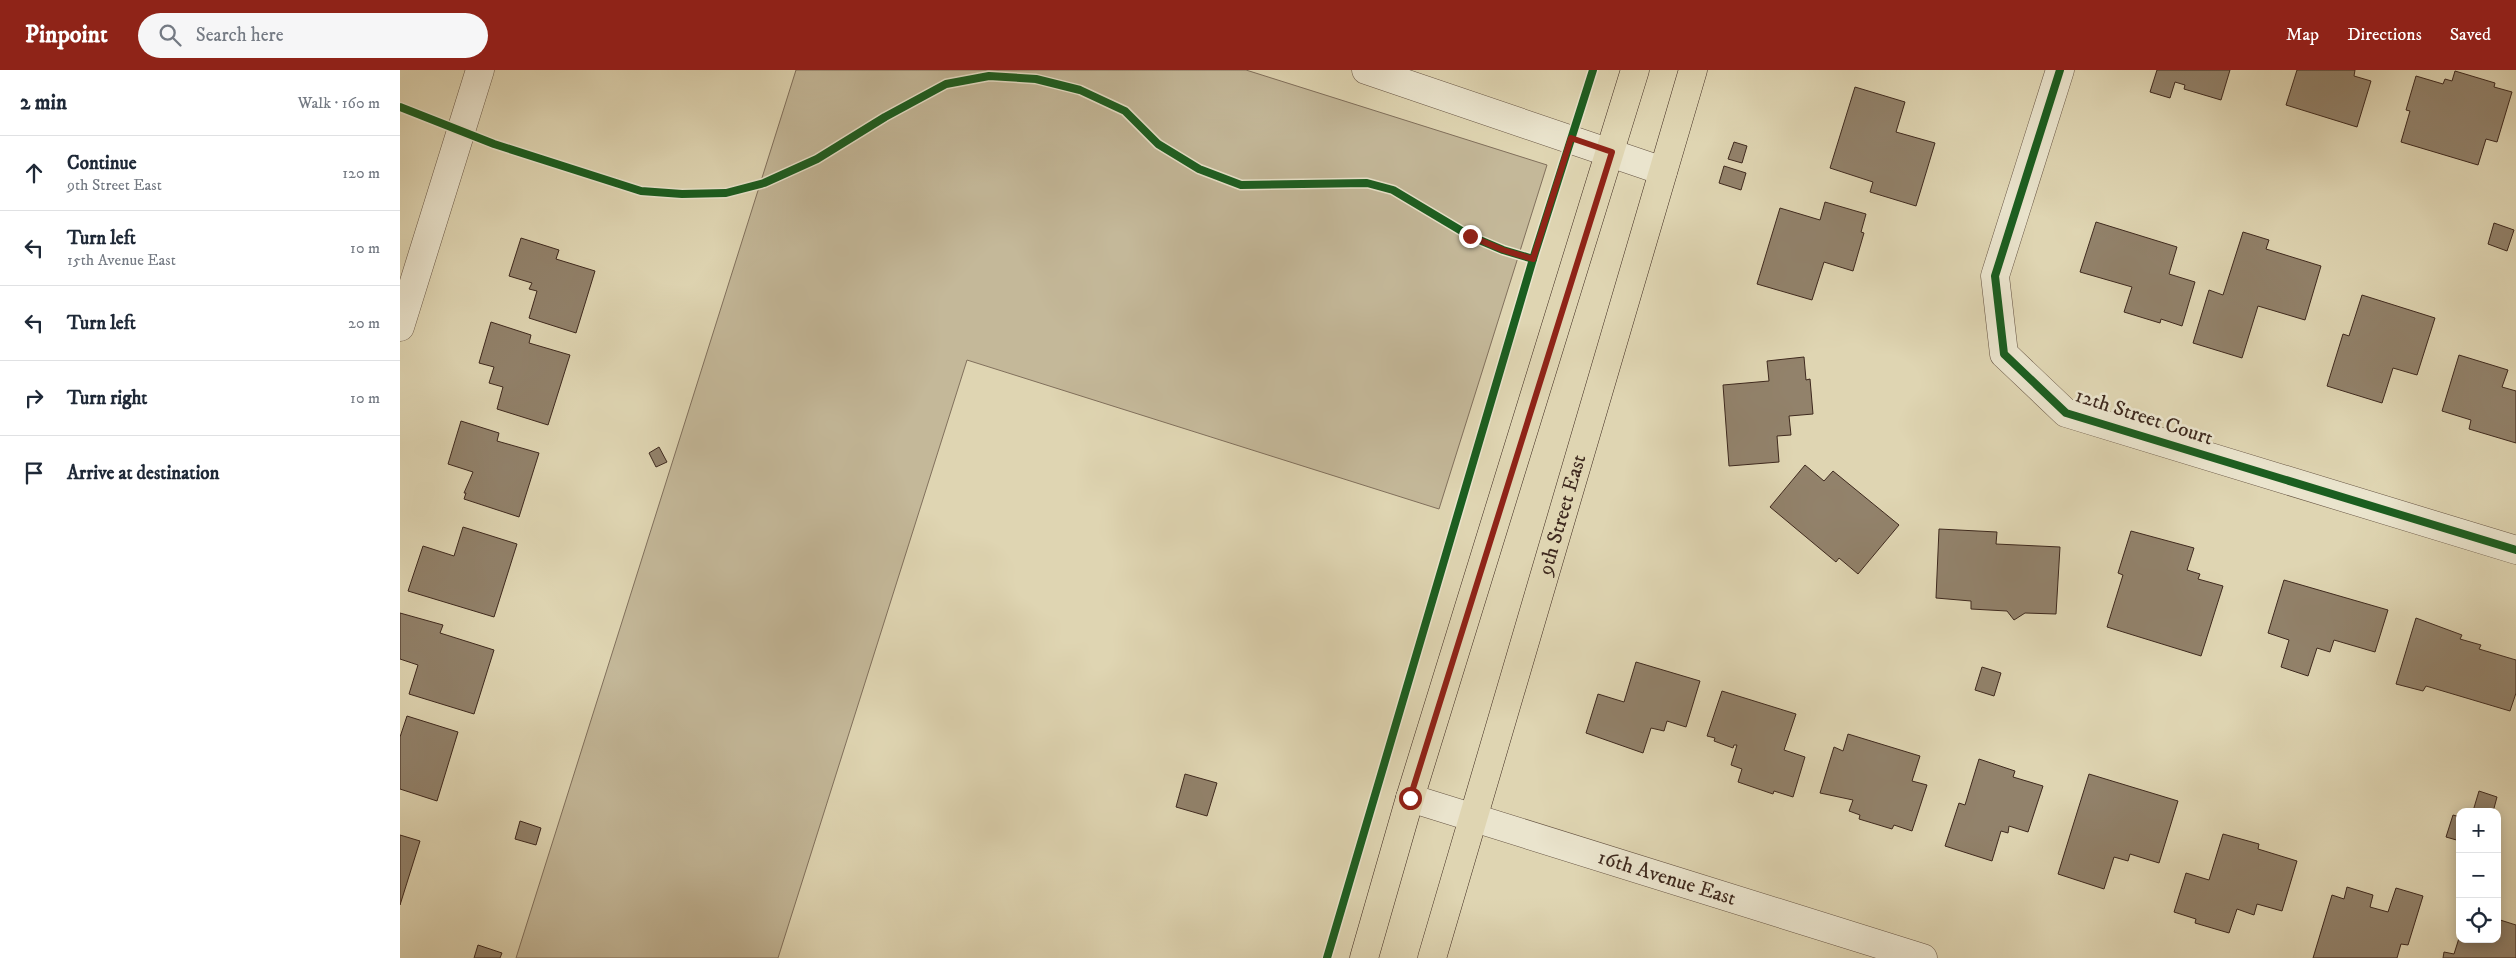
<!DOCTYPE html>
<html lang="en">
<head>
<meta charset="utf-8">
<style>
	body { margin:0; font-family:"IM FELL DW Pica",serif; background:#f6f6f7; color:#1f2937 }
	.controls { position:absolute; right:15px; bottom:15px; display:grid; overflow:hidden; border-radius:10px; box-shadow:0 2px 12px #0003 }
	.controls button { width:45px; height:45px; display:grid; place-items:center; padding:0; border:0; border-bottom:1px solid #e0e1e3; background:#fff; color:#1f2937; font:25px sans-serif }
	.stop { position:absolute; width:15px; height:15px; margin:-11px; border:4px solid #8f2418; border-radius:50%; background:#fff }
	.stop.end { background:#8f2418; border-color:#fff; box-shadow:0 1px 5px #0008 }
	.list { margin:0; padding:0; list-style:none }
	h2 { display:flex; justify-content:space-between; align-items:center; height:65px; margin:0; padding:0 20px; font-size:21px }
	h2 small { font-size:16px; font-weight:400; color:#747a83 }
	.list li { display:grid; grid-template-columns:32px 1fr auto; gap:15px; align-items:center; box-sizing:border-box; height:75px; padding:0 20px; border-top:1px solid #e0e1e3 }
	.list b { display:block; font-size:19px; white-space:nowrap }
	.list p { margin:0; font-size:16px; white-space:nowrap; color:#747a83 }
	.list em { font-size:16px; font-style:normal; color:#747a83 }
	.icon { flex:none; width:28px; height:28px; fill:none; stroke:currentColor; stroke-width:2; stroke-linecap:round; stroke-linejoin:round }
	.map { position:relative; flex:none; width:2116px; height:888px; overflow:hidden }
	header { display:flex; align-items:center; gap:30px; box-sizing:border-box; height:70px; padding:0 25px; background:#8f2418; color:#fff }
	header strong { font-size:24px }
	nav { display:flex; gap:28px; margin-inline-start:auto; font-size:18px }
	.search { width:350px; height:45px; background:#f6f6f7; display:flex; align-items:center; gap:12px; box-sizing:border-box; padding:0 18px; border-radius:28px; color:#747a83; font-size:19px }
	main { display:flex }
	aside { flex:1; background:#fff }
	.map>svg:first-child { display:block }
	.green { fill:#c4b899; stroke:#81705c }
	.building { fill:#92826b; stroke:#3e291e }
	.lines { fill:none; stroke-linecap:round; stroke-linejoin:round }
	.minor-casing { stroke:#665443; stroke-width:29 }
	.major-casing { stroke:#3e291e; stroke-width:29 }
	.minor { stroke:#eae4cd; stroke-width:28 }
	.major { stroke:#dfd5b2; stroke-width:28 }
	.cycleway-casing { stroke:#eae4cd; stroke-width:11 }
	.cycleway { stroke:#1b5e20; stroke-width:8 }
	.route { stroke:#8f2418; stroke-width:6 }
	.labels { text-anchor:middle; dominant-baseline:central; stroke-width:5; stroke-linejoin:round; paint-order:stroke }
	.street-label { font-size:21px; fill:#3e291e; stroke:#eae4cd }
</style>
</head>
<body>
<header>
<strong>Pinpoint</strong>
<div class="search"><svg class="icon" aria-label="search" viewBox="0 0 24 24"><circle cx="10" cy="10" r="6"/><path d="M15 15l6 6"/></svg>Search here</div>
<nav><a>Map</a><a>Directions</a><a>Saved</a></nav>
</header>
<main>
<aside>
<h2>2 min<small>Walk · 160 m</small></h2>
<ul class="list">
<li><svg class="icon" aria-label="ahead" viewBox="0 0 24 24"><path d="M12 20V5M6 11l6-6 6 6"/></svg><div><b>Continue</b><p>9th Street East</p></div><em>120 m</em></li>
<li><svg class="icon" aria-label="left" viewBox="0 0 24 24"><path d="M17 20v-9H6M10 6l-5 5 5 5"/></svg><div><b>Turn left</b><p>15th Avenue East</p></div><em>10 m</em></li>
<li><svg class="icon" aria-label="left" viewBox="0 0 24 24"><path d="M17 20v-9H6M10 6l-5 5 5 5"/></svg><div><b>Turn left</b></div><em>20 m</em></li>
<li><svg class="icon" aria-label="right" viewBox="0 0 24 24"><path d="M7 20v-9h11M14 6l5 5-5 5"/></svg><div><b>Turn right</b></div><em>10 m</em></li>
<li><svg class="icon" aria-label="arrive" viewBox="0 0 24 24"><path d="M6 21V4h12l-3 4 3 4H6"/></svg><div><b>Arrive at destination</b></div></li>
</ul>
</aside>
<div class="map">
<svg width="2116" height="888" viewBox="0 0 2116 888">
	<rect width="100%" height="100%" fill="#dfd5b2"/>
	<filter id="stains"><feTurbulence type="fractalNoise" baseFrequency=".004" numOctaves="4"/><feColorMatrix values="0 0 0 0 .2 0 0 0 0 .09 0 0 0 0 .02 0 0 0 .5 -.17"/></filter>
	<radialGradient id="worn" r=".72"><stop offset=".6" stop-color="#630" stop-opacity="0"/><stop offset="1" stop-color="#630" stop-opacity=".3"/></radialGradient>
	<path class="green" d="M396,0H846L1147,95L1039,439L567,290L378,888H116Z"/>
	<g class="building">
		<path d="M1757,0H1830L1821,30L1784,19L1785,15L1775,12L1770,28L1750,22Z"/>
		<path d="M1897,0H1955L1954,6L1971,11L1957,57L1886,35Z"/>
		<path d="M2055,1L2095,13L2094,17L2112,22L2097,72L2086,69L2078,95L2001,72L2010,41L2006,40L2016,6L2043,14L2045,9L2052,11Z"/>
		<path d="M1455,17L1505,32L1496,62L1535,73L1516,136L1470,122L1473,112L1430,98Z"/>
		<path d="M1334,72L1347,76L1342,93L1328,89Z"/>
		<path d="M1324,96L1346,103L1341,120L1319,113Z"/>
		<path d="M1425,132L1466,144L1461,162L1464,163L1453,201L1424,192L1412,230L1357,214L1380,138L1420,150Z"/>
		<path d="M1696,152L1777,177L1769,204L1795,212L1782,256L1761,249L1760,253L1724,242L1732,217L1680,202Z"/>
		<path d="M2094,153L2114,160L2107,181L2088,174Z"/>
		<path d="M1843,162L1869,170L1866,179L1921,196L1905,250L1858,236L1842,288L1793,273L1809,220L1823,225Z"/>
		<path d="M121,168L159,180L156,189L195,201L176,263L129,248L137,221L129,219L132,213L109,206Z"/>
		<path d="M1962,225L2035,248L2017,305L1993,298L1982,333L1927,316L1943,264L1949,266Z"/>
		<path d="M91,252L131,265L129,273L170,285L148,355L97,339L103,317L89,313L94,297L79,293Z"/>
		<path d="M2059,285L2108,300L2102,317L2116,321V373L2069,359L2071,350L2042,341Z"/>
		<path d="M1404,287L1406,310L1410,309L1413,344L1389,346L1391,365L1377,366L1379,392L1329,396L1323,315L1369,311L1367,291Z"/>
		<path d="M61,351L99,363L97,371L139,383L119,447L64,429L66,423H64L73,402L48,394Z"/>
		<path d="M259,377L267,392L256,397L249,383Z"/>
		<path d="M1405,395L1424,411L1433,401L1499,455L1458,504L1439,488L1436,492L1370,437Z"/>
		<path d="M63,457L117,474L94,547L8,521L23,476L54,486Z"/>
		<path d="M1539,459L1597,462L1596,474L1660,477L1656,544L1625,543L1614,550L1607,541L1571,539V531L1536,528Z"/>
		<path d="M1731,461L1794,478L1787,500L1800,504L1798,509L1823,516L1801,586L1707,557L1723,505L1718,503Z"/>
		<path d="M1884,510L1988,540L1975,582L1934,570L1930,582L1917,578L1908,606L1881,597L1889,570L1868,563Z"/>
		<path d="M0,543L43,555L40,563L94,580L74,644L9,624L18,595L0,589Z"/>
		<path d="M2016,548L2062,565L2060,569L2081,575L2079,579L2116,590V623L2110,641L2026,616L2023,621L1996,614Z"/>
		<path d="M1236,592L1300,611L1286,657L1267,651L1264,661L1251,658L1243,683L1186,663L1198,624L1224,632Z"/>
		<path d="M1582,597L1601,603L1594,626L1575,620Z"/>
		<path d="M1322,621L1396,644L1384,680L1405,687L1393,727L1374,721L1373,724L1338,712L1342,699L1331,695L1337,675H1334L1333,678L1314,671L1315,668L1307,666Z"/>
		<path d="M7,646L58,662L37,731L0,719V667Z"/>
		<path d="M1448,664L1520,686L1512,711L1527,715L1512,761L1494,755L1492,759L1459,749L1460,745L1449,741L1453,730L1420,723L1434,677L1443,681Z"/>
		<path d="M1579,689L1615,701L1613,707L1643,716L1628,762L1609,756L1608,763L1601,761L1592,791L1545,776L1559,733L1565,735Z"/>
		<path d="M785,704L817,713L807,746L776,737Z"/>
		<path d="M1689,704L1778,731L1759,793L1730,784L1728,791L1714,787L1704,819L1658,804Z"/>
		<path d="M2079,721L2097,727L2093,742L2073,741Z"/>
		<path d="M2053,745L2060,747V771L2046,767Z"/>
		<path d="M120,751L141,758L136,775L115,769Z"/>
		<path d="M1823,764L1859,774L1858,779L1897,791L1882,841L1857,834L1854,845L1837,839L1829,863L1795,853L1796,849L1774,842L1786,803L1809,810Z"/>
		<path d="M0,765L20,771L0,835Z"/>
		<path d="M1947,817L1973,825L1970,837L1988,842L1996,818L2023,826L2008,875L2001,874L1997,888H1913L1932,825L1944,829Z"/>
		<path d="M2097,849L2116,855V888H2043L2044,882L2054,884L2060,865V869H2097Z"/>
		<path d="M78,875L102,883L100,888H74Z"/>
	</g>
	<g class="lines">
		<g class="minor-casing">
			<g id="minor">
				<path d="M966,0L1263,101"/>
				<path d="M1660,0L1595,206L1604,284L1666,343L2116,480"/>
				<path d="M0,257L80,0"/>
				<path id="s1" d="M1010,728L1523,888"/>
			</g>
		</g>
		<g class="major-casing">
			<g id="major">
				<path d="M964,888L1010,728L1235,0"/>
				<path id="s2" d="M1032,888L1293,0"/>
			</g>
		</g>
		<use href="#minor" class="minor"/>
		<use href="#major" class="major"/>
		<g class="cycleway-casing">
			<g id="cycleway">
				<path d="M1660,0L1595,206L1604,284L1666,343L2116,480"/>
				<path d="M0,37L94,74L241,121L282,124L326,123L364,113L417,89L485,47L546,14L589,6L636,9L680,20L725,41L758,74L799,99L841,115L967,113L993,120L1070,166L1103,180L1133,189"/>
				<path d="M927,888L1133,189L1193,0"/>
			</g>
		</g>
		<use href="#cycleway" class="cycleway"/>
	</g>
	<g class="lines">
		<path class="route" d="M1010,728L1212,82L1171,68L1133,189L1103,180L1070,166"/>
	</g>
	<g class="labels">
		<g class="street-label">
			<text transform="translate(1744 347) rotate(18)">12th Street Court</text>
			<text stroke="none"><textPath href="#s2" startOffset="462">9th Street East</textPath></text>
			<text stroke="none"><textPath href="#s1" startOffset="269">16th Avenue East</textPath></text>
		</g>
	</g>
	<rect width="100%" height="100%" filter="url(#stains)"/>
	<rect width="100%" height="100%" fill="url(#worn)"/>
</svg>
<div class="controls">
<button>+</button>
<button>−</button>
<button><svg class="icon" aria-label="locate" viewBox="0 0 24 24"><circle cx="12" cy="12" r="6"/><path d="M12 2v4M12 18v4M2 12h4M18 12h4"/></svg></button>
</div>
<div class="stop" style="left:1010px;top:728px"></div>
<div class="stop end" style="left:1070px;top:166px"></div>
</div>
</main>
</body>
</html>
